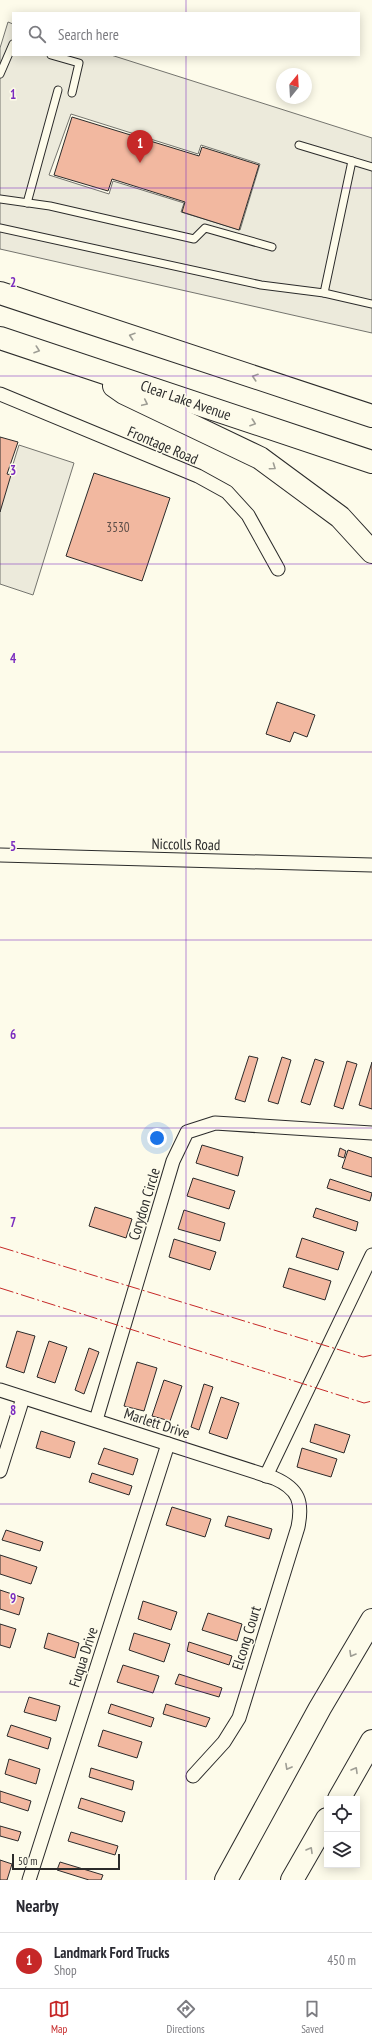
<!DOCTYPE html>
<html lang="en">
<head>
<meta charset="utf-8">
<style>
	body { margin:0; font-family:"PT Sans Narrow",sans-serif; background:#f2f2f3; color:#2b2b33 }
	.controls { position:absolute; right:12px; bottom:12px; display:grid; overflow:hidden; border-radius:0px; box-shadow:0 2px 10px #0003 }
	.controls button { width:36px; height:36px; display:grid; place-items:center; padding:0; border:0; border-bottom:1px solid #e1e1e2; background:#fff; color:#2b2b33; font:20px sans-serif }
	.compass { position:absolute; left:276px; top:68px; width:36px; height:36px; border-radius:50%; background:#fff; box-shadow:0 2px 10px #0003; rotate:18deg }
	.scale { position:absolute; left:12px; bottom:10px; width:108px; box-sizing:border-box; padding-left:4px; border:2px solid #2b2b2b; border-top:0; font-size:11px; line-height:14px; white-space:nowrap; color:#2b2b2b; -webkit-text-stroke:3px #fdfbea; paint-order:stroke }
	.you { position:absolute; left:157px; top:1138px; width:14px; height:14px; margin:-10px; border:3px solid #fff; border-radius:50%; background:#1a73e8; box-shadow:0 0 0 6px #1a73e833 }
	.badge { display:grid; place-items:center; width:26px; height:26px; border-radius:50%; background:#c62828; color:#fff; font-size:13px; font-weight:700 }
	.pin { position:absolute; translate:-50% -33px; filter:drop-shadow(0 1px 2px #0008) }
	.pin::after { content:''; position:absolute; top:21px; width:14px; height:12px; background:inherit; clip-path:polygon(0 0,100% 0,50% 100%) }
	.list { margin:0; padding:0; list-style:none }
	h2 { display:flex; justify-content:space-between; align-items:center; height:52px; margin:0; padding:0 16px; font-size:17px }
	h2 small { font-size:13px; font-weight:400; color:#7c7c81 }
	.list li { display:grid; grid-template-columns:26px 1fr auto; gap:12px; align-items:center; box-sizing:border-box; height:56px; padding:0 16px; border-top:1px solid #e1e1e2 }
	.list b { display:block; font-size:15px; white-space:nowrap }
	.list p { margin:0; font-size:13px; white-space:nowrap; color:#7c7c81 }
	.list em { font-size:13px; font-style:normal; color:#7c7c81 }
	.icon { flex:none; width:22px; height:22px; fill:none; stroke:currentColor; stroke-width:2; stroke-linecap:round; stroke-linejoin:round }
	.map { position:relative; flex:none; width:372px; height:1880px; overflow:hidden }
	.search { position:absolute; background:#fff; box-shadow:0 2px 10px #0003; left:12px; right:12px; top:12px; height:44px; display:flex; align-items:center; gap:10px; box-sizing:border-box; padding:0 14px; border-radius:0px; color:#7c7c81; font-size:15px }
	.sheet { height:108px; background:#fff }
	nav { display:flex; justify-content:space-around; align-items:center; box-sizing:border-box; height:56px; border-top:1px solid #e1e1e2; background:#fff; font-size:11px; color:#7c7c81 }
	nav a { display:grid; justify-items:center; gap:2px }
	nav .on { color:#c62828 }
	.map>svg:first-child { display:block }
	.parking { fill:#eceadb; stroke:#74746e; fill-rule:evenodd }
	.building { fill:#f2b8a0; stroke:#2b2b2b }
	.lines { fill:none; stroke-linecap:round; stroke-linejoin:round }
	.lane-casing { stroke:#2b2b2b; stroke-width:9 }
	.street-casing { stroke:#2b2b2b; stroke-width:15 }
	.highway-casing { stroke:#2b2b2b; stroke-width:24 }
	.lane { stroke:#fdfbea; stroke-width:7 }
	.street { stroke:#fdfbea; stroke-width:13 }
	.highway { stroke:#fdfbea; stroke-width:22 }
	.power { stroke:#c62828; stroke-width:1; stroke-dasharray:14 3 2 3; stroke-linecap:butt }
	.oneway { stroke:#9e9d94 }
	.grid { fill:none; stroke:#7b2cbf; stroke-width:1; stroke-opacity:0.55 }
	.labels { text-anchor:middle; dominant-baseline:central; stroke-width:3; stroke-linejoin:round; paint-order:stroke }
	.number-label { font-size:13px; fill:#5d4e48 }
	.street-label { font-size:15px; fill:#2b2b2b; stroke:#fdfbea }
	.grid-label { font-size:13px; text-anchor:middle; font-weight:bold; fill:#7b2cbf; stroke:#fdfbea; stroke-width:3; stroke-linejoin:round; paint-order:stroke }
</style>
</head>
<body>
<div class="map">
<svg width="372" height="1880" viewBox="0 0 372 1880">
	<rect width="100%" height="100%" fill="#fdfbea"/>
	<g class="parking">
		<path d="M8,22L13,24V55H111L372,138V333L0,249V48ZM71,114L198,154L201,145L260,164L240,230L181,212L184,203L113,181L109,194L49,175Z"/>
		<path d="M19,445L74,463L33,595L0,584V506Z"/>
	</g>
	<g class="building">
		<path d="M72,117L199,156L202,147L259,165L239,230L182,212L185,202L112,179L108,191L54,175Z"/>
		<path d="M0,437L18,442L7,474L11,475L0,512Z"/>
		<path d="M94,473L170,498L142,581L66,556Z"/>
		<path d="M277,702L315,715L307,737L294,732L290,742L266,734Z"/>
		<path d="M249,1056L258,1058L245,1102L235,1099Z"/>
		<path d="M282,1057L291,1060L278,1104L268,1101Z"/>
		<path d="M315,1059L324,1062L310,1105L301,1102Z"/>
		<path d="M347,1061L357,1064L343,1109L334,1106Z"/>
		<path d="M372,1062V1109L359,1105Z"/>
		<path d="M202,1145L243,1157L238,1176L196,1163Z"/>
		<path d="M340,1148L346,1151L344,1158L338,1156Z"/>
		<path d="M348,1150L372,1158V1177L342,1168Z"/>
		<path d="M193,1178L235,1191L229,1209L187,1196Z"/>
		<path d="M330,1179L372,1193L370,1201L327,1188Z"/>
		<path d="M95,1207L132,1219L126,1238L89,1226Z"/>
		<path d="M316,1208L358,1222L356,1231L313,1217Z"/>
		<path d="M184,1210L225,1223L220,1241L178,1229Z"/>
		<path d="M302,1238L344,1252L338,1270L296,1257Z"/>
		<path d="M174,1239L216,1252L210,1270L169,1257Z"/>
		<path d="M289,1268L331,1281L325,1300L283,1287Z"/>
		<path d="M17,1331L35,1336L24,1373L6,1367Z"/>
		<path d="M49,1341L67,1347L55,1383L37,1377Z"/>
		<path d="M89,1348L99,1352L84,1394L75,1390Z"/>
		<path d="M137,1362L157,1368L144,1411L124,1406Z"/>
		<path d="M164,1380L182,1386L170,1421L152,1416Z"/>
		<path d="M204,1384L213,1387L199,1430L191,1427Z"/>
		<path d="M221,1397L239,1403L227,1439L209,1433Z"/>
		<path d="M315,1424L350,1435L344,1453L310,1442Z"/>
		<path d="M41,1431L75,1442L70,1458L36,1448Z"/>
		<path d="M104,1448L138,1459L133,1475L98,1464Z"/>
		<path d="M302,1448L337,1459L331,1477L297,1467Z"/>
		<path d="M92,1473L132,1486L129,1495L89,1482Z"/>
		<path d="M172,1507L211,1519L205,1537L166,1525Z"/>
		<path d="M228,1516L272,1529L269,1539L225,1526Z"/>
		<path d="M6,1530L43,1542L40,1551L2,1540Z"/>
		<path d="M0,1555L37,1567L31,1584L0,1574Z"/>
		<path d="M0,1590L24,1598L19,1615L0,1609Z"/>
		<path d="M143,1601L177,1612L171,1630L138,1619Z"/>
		<path d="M208,1613L242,1624L237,1641L202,1630Z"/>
		<path d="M0,1624L16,1629L10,1648L0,1645Z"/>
		<path d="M48,1633L79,1643L75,1658L44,1648Z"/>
		<path d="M134,1633L170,1644L164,1662L129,1650Z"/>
		<path d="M189,1642L232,1656L229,1665L187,1651Z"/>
		<path d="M123,1665L159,1676L153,1693L117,1682Z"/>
		<path d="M179,1674L222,1688L219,1697L175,1684Z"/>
		<path d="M29,1697L60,1706L56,1721L24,1712Z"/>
		<path d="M111,1704L154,1718L151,1727L108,1713Z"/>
		<path d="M166,1704L210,1718L206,1727L163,1714Z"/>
		<path d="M11,1725L51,1738L48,1749L7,1736Z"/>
		<path d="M103,1730L142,1742L137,1758L98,1746Z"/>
		<path d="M9,1759L40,1769L36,1784L5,1774Z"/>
		<path d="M91,1768L134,1781L132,1790L89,1777Z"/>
		<path d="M0,1791L31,1801L28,1811L0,1802Z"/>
		<path d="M81,1798L125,1812L122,1822L78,1808Z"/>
		<path d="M0,1826L21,1832L18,1841L0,1836Z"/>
		<path d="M71,1832L118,1846L115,1855L68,1841Z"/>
		<path d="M0,1860L12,1864L7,1880H0Z"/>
		<path d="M60,1862L103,1875L101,1880H89L57,1870Z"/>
	</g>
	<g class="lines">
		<g class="lane-casing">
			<g id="lane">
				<path d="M51,55L79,63L72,93"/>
				<path d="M0,74L13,44"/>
				<path d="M299,145L372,167"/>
				<path d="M0,199L50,206L194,239L205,228L272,247"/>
				<path d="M27,203L58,90"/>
				<path d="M0,228L261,285L324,293L372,304"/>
				<path d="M324,293L352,161"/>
			</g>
		</g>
		<g class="street-casing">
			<g id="street">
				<path d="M0,394L198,476L227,492L248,515L278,569"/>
				<path d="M0,855L372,865"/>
				<path d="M0,1390L274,1478C299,1489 303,1502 298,1527L239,1718L224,1742L193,1776"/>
				<path d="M96,1420L173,1161L187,1132L215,1123L372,1133"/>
				<path d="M0,1471L23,1398"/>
				<path d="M266,1476L372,1255"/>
				<path d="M29,1880L168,1444"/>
			</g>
		</g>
		<g class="highway-casing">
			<g id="highway">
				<path d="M0,293L372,416"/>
				<path d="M0,338L372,462"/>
				<path d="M114,386L124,393L260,458L340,517L372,552"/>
				<path d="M339,1799L372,1741"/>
				<path d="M226,1880L320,1708L372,1620"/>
				<path d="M292,1880L327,1819"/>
			</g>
		</g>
		<use href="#lane" class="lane"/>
		<use href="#street" class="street"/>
		<use href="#highway" class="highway"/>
		<g class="power">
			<path d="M0,1247L363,1357L372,1355"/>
			<path d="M0,1288L364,1403L372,1401"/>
		</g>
	</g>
	<defs><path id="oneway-chevron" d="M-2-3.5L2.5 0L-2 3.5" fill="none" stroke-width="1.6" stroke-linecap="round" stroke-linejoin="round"/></defs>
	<g class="oneway">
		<use href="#oneway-chevron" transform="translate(132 336) rotate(-162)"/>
		<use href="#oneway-chevron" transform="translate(37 350) rotate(19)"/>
		<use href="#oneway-chevron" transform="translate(255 377) rotate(-162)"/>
		<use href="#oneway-chevron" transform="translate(145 403) rotate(25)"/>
		<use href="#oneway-chevron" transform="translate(253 423) rotate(19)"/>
		<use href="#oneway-chevron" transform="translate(273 467) rotate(35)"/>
		<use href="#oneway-chevron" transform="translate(352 1654) rotate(120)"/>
		<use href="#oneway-chevron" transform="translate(288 1767) rotate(119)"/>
		<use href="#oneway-chevron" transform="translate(355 1770) rotate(-60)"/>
		<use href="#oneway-chevron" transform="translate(310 1850) rotate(-60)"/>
	</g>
	<path class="grid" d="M186,0V13M186,55V1880M0,188H372M0,376H372M0,564H372M0,752H372M0,940H372M0,1128H372M0,1316H372M0,1504H372M0,1692H372"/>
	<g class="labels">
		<g class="number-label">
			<text x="118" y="527">3530</text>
		</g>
		<g class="street-label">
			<text transform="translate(186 400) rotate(19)">Clear Lake Avenue</text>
			<text transform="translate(163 445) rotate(23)">Frontage Road</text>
			<text transform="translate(186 844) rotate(1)">Niccolls Road</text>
			<text transform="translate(144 1204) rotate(-73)">Corydon Circle</text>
			<text transform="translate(157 1423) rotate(18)">Marlett Drive</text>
			<text transform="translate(246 1638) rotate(-73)">Elcong Court</text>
			<text transform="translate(83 1657) rotate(-72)">Fuqua Drive</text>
		</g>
	</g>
	<g class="grid-label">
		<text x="13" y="99">1</text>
		<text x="13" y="287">2</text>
		<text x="13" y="475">3</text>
		<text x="13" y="663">4</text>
		<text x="13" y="851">5</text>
		<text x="13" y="1039">6</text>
		<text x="13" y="1227">7</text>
		<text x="13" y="1415">8</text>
		<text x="13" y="1603">9</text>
	</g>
</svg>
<div class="controls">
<button><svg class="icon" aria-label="locate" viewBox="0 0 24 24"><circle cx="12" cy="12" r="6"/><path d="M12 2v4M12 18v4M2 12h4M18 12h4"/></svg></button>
<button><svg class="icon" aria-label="layers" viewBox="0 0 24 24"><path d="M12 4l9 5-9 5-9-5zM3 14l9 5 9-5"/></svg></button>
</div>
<svg class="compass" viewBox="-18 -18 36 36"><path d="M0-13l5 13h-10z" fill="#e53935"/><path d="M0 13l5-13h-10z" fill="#7c7c81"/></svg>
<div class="scale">50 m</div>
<div class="you"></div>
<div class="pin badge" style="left:140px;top:163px">1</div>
<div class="search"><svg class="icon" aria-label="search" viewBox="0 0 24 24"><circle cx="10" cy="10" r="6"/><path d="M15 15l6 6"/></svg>Search here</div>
</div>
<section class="sheet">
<h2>Nearby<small></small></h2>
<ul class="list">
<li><span class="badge">1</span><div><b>Landmark Ford Trucks</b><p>Shop</p></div><em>450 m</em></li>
</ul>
</section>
<nav>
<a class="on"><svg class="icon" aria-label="map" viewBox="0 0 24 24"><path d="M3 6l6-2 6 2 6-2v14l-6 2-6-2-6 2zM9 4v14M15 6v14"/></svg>Map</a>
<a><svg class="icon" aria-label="directions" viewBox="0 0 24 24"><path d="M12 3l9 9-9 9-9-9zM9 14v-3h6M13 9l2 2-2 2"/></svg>Directions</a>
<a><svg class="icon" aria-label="saved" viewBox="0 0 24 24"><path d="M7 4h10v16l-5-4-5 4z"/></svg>Saved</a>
</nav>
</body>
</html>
